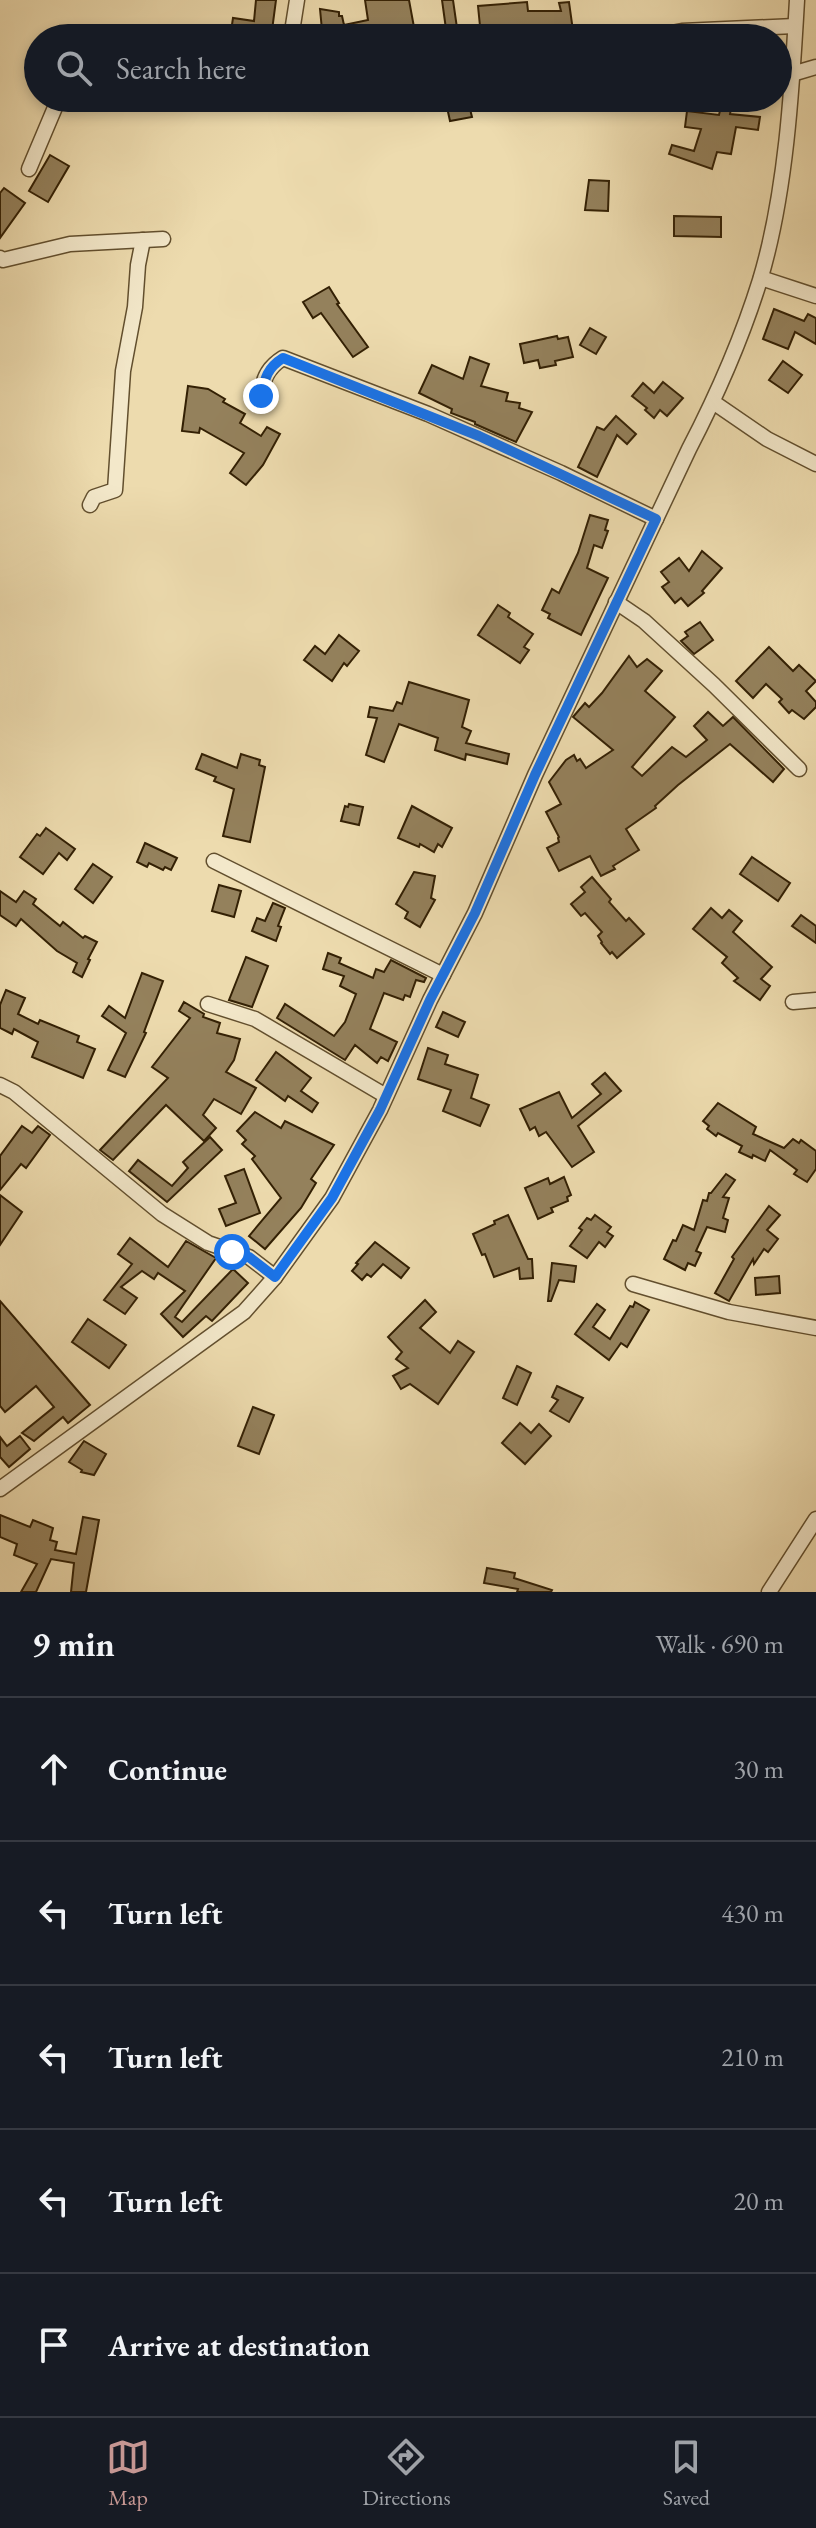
<!DOCTYPE html>
<html lang="en">
<head>
<meta charset="utf-8">
<style>
	body { margin:0; font-family:"EB Garamond",serif; background:#242831; color:#f1f3f6 }
	.stop { position:absolute; width:24px; height:24px; margin:-18px; border:6px solid #1a73e8; border-radius:50%; background:#fff }
	.stop.end { background:#1a73e8; border-color:#fff; box-shadow:0 2px 8px #0008 }
	.list { margin:0; padding:0; list-style:none }
	h2 { display:flex; justify-content:space-between; align-items:center; height:104px; margin:0; padding:0 32px; font-size:34px }
	h2 small { font-size:26px; font-weight:400; color:#9ea1a6 }
	.list li { display:grid; grid-template-columns:52px 1fr auto; gap:24px; align-items:center; box-sizing:border-box; height:144px; padding:0 32px; border-top:2px solid #363941 }
	.list b { display:block; font-size:30px; white-space:nowrap }
	.list em { font-size:26px; font-style:normal; color:#9ea1a6 }
	.icon { flex:none; width:44px; height:44px; fill:none; stroke:currentColor; stroke-width:2; stroke-linecap:round; stroke-linejoin:round }
	.map { position:relative; flex:none; width:816px; height:1592px; overflow:hidden }
	.search { position:absolute; background:#171b24; box-shadow:0 4px 12px #0003; left:24px; right:24px; top:24px; height:88px; display:flex; align-items:center; gap:20px; box-sizing:border-box; padding:0 28px; border-radius:44px; color:#9ea1a6; font-size:30px }
	.sheet { height:824px; background:#171b24 }
	nav { display:flex; justify-content:space-around; align-items:center; box-sizing:border-box; height:112px; border-top:2px solid #363941; background:#171b24; font-size:22px; color:#9ea1a6 }
	nav a { display:grid; justify-items:center; gap:4px }
	nav .on { color:#c59692 }
	.map>svg:first-child { display:block }
	.building { fill:#94815c; stroke:#332004; stroke-width:2 }
	.lines { fill:none; stroke-linecap:round; stroke-linejoin:round }
	.minor-casing { stroke:#624f2e; stroke-width:17 }
	.minor { stroke:#f3e8ca; stroke-width:14 }
	.route { stroke:#1a73e8; stroke-width:10 }
</style>
</head>
<body>
<div class="map">
<svg width="816" height="1592" viewBox="0 0 816 1592">
	<rect width="100%" height="100%" fill="#eddbae"/>
	<filter id="stains"><feTurbulence type="fractalNoise" baseFrequency=".0025" numOctaves="4"/><feColorMatrix values="0 0 0 0 .2 0 0 0 0 .09 0 0 0 0 .02 0 0 0 .5 -.17"/></filter>
	<radialGradient id="worn" r=".72"><stop offset=".6" stop-color="#630" stop-opacity="0"/><stop offset="1" stop-color="#630" stop-opacity=".3"/></radialGradient>
	<g class="building">
		<path d="M256,0H276L271,38H230L233,18L254,21Z"/>
		<path d="M365,0H409L416,38H337L336,30H322L320,9L339,12V16H342L344,25L368,20Z"/>
		<path d="M442,0H453L457,28L480,26L478,6L527,2L528,11H561L559,3L569,2L574,38H432L431,31L446,29Z"/>
		<path d="M445,98H498V102L470,109L472,117L450,121Z"/>
		<path d="M723,98H733L730,114L760,117L758,130L736,127L731,154L717,152L712,169L669,154L672,145L694,151L701,129L685,127L687,111L719,115Z"/>
		<path d="M50,155L69,166L48,202L29,191Z"/>
		<path d="M589,180L609,181L608,211L585,210Z"/>
		<path d="M4,188L25,203L0,238V193Z"/>
		<path d="M674,216L721,217V237L674,236Z"/>
		<path d="M329,287L339,303L337,304L368,347L353,357L321,313L313,318L303,302Z"/>
		<path d="M774,309L804,321L808,314L816,318V344L795,332L788,349L763,339Z"/>
		<path d="M590,328L606,337L596,354L580,345Z"/>
		<path d="M557,336L558,339L568,337L573,357L555,361L556,365L540,368L538,360L524,363L520,344Z"/>
		<path d="M470,357L489,364L481,386L508,393L506,401L520,403L519,408L532,412L516,442L475,424V422L451,413L452,409L419,393L432,365L463,379Z"/>
		<path d="M783,361L802,375L788,393L769,380Z"/>
		<path d="M663,382L683,398L667,416L660,410L654,418L645,410L647,408L632,396L643,383L654,393Z"/>
		<path d="M188,386L208,389L225,399L223,402L245,414L240,423L261,436L267,427L280,434L263,465L246,485L230,473L244,453L200,428L199,433L182,431Z"/>
		<path d="M616,416L636,434L627,444L617,435L597,477L578,467L597,427L604,430Z"/>
		<path d="M590,515L608,520L605,530L608,531L602,548L594,545L587,568L608,578L581,635L548,618L550,614L542,610L552,589L559,593L578,553Z"/>
		<path d="M702,551L722,568L702,591L704,593L688,606L681,598L675,603L662,587L669,582L661,572L679,558L689,571Z"/>
		<path d="M498,605L510,613L508,617L533,634L524,647L529,650L520,663L478,635Z"/>
		<path d="M700,622L713,640L694,654L681,641L688,636L685,632Z"/>
		<path d="M339,635L359,651L347,666L344,663L332,681L304,660L315,646L325,654Z"/>
		<path d="M769,647L793,671L799,665L816,681L806,691L816,702V707L804,719L792,710L789,713L779,702L782,699L766,684L753,698L736,681Z"/>
		<path d="M629,656L637,667L647,659L662,671L645,691L675,717L632,767L642,776L672,747L686,757L707,740L694,726L708,712L723,726L733,717L784,769L773,782L730,744L678,785L655,806L656,808L626,829L639,850L613,866L615,869L601,876L590,856L559,871L547,848L559,842L558,838L559,837L546,812L561,804L549,782L566,760L574,755L577,761L580,759L586,768L613,750L573,717L585,703L589,707L602,693Z"/>
		<path d="M409,682L469,700L462,727L471,731L466,743L509,754L507,764L466,754L465,760L435,750L438,738L399,724L384,762L366,755L377,718L368,717L370,707L393,711L397,702L402,704Z"/>
		<path d="M202,754L237,768L241,754L260,760L259,765L265,767L250,842L223,836L234,789L214,781L216,777L196,769Z"/>
		<path d="M349,804L363,807L359,825L341,821L345,806L348,807Z"/>
		<path d="M412,806L452,828L442,847L438,844L434,852L420,844L419,847L398,838Z"/>
		<path d="M46,828L75,849L67,860L59,853L43,874L20,857L37,834L40,836Z"/>
		<path d="M145,843L177,858L171,870L165,867L163,870L149,863L147,867L137,862Z"/>
		<path d="M752,857L790,883L778,901L740,874Z"/>
		<path d="M93,864L112,877L93,903L75,889Z"/>
		<path d="M414,872L435,876L431,898L435,900L420,927L405,918L408,912L396,904Z"/>
		<path d="M592,877L611,899L609,902L626,921L629,918L644,934L617,958L612,952L610,954L601,943L602,942L598,936L602,932L585,913L581,916L571,904L585,892L581,887Z"/>
		<path d="M219,885L241,891L234,917L212,911Z"/>
		<path d="M0,891L16,902L24,891L36,899L33,904L60,926L63,922L83,938L85,936L97,942L88,959L90,960L82,977L73,972L77,963L57,951L21,919L16,926L0,915Z"/>
		<path d="M273,903L285,908L278,926L281,927L276,941L252,931L257,918L265,921Z"/>
		<path d="M711,908L722,918L729,910L742,921L733,932L772,967L761,979L770,986L760,1000L734,981L738,978L722,963L727,957L693,929Z"/>
		<path d="M801,915L816,926V943L792,926Z"/>
		<path d="M328,953L341,958L339,963L373,978L376,969L384,972L391,960L426,978L424,982L416,980L410,997L405,995L403,1000L384,993L370,1029L397,1042L388,1061L381,1057L377,1063L355,1045L345,1060L277,1018L285,1004L334,1036L345,1022L356,994L340,986L344,976L323,969Z"/>
		<path d="M246,957L268,966L252,1007L229,1000Z"/>
		<path d="M142,973L163,981L144,1032L146,1033L125,1077L108,1070L126,1033L102,1016L109,1006L125,1018Z"/>
		<path d="M6,990L25,998L18,1014L38,1024L40,1020L79,1036L77,1042L95,1049L83,1078L32,1057L38,1042L14,1029L12,1034L0,1028V1005Z"/>
		<path d="M184,1002L204,1014L203,1017L220,1023L217,1033L240,1039L234,1060L226,1072L256,1088L241,1114L214,1099L203,1115L216,1128L204,1141L166,1105L113,1160L100,1150L168,1078L152,1067L190,1018L179,1011Z"/>
		<path d="M443,1012L465,1022L458,1037L436,1027Z"/>
		<path d="M428,1048L448,1055L445,1064L478,1075L471,1098L489,1105L480,1126L443,1111L451,1090L418,1079Z"/>
		<path d="M276,1052L311,1078L301,1091L318,1103L312,1112L288,1096L285,1101L256,1080Z"/>
		<path d="M605,1073L621,1091L578,1126L594,1152L572,1167L546,1132L539,1136L535,1127L530,1130L520,1109L559,1092L572,1118L601,1094L592,1084Z"/>
		<path d="M718,1103L756,1127L753,1134L784,1148L793,1139L799,1143L801,1140L816,1151V1169L807,1182L794,1174L797,1170L770,1150L765,1161L753,1155L752,1158L739,1152L742,1146L718,1133L716,1136L707,1129L709,1126L703,1121Z"/>
		<path d="M255,1112L281,1128L285,1121L334,1145L311,1179L316,1183L301,1208L265,1249L249,1236L281,1198L252,1159L255,1156L242,1144L246,1140L237,1131Z"/>
		<path d="M22,1126L32,1133L38,1126L50,1135L26,1168L21,1164L0,1190V1156Z"/>
		<path d="M210,1137L222,1150L167,1202L129,1171L138,1160L172,1186L188,1168L183,1162Z"/>
		<path d="M244,1169L260,1213L226,1226L219,1209L236,1203L225,1176Z"/>
		<path d="M726,1174L735,1180L723,1197L729,1198L723,1218L728,1220L725,1232L707,1227L696,1251L701,1253L695,1266L688,1263L685,1270L664,1259L673,1240L676,1241L683,1225L694,1230L703,1200L707,1201L709,1193H711Z"/>
		<path d="M564,1177L571,1195L567,1197L568,1201L551,1208L553,1212L538,1219L525,1188L548,1178L550,1184Z"/>
		<path d="M0,1195L22,1212L0,1245Z"/>
		<path d="M769,1206L780,1215L767,1230L778,1239L768,1252L764,1249L754,1264L753,1259L729,1301L715,1293L734,1259L732,1257Z"/>
		<path d="M508,1215L528,1259H532L533,1278L520,1279L519,1268L494,1277L485,1254L482,1255L473,1234L495,1224L494,1221Z"/>
		<path d="M595,1215L611,1227L607,1232L613,1236L605,1247L599,1242L587,1258L570,1246L582,1230L579,1228L587,1218L591,1220Z"/>
		<path d="M130,1238L168,1267L186,1241L216,1258L175,1317L182,1322L233,1269L248,1283L212,1321L206,1316L183,1337L161,1314L185,1291L158,1273L154,1279L142,1271L121,1287L137,1298L125,1314L104,1300L132,1264L118,1254Z"/>
		<path d="M375,1242L409,1268L401,1278L383,1264L371,1277L367,1274L362,1280L352,1271L358,1264L356,1263Z"/>
		<path d="M552,1263L576,1266L574,1282L559,1280L551,1301H548Z"/>
		<path d="M779,1276L780,1293L756,1295L755,1278Z"/>
		<path d="M425,1300L436,1312L420,1328L450,1353L458,1341L474,1352L438,1404L410,1384L401,1389L393,1376L408,1368L396,1359L402,1352L388,1337Z"/>
		<path d="M0,1301L90,1405L68,1423L63,1417L34,1441L22,1433L54,1407L36,1386L5,1412L0,1406Z"/>
		<path d="M635,1302L649,1310L627,1347L621,1343L609,1360L575,1334L597,1304L605,1310L593,1327L610,1339L630,1306L633,1307Z"/>
		<path d="M88,1319L126,1345L109,1368L72,1342Z"/>
		<path d="M517,1366L531,1373L517,1405L503,1398Z"/>
		<path d="M557,1386L583,1398L569,1422L550,1411L558,1400L552,1397Z"/>
		<path d="M253,1407L274,1415L259,1454L238,1446Z"/>
		<path d="M520,1423L531,1433L539,1424L551,1436L525,1464L502,1443Z"/>
		<path d="M20,1436L30,1449L9,1467L0,1457V1437L7,1446Z"/>
		<path d="M84,1441L106,1454L94,1475L81,1472L82,1470L69,1462Z"/>
		<path d="M0,1515L30,1527L33,1520L53,1528L50,1540L57,1542L55,1550L76,1554L83,1517L99,1520L86,1592H71L74,1563L51,1559L36,1592H21L37,1564L14,1555L17,1544L0,1537Z"/>
		<path d="M487,1568L515,1573L514,1578L552,1590L551,1592H517L518,1589L484,1583Z"/>
	</g>
	<g class="lines">
		<g class="minor-casing">
			<g id="minor">
				<path d="M291,38L297,0"/>
				<path d="M645,38L682,31L795,26"/>
				<path d="M792,74L816,67"/>
				<path d="M185,98C206,105 232,104 254,98"/>
				<path d="M29,169L59,98"/>
				<path d="M0,258L3,260L70,244L163,239"/>
				<path d="M761,278L816,296"/>
				<path d="M263,402C260,382 267,368 283,358L428,414L561,473L656,519"/>
				<path d="M713,402L767,439L816,464"/>
				<path d="M90,505L94,497L115,490L123,371L135,307L138,265L143,240"/>
				<path d="M616,602L644,621L714,685L799,769"/>
				<path d="M214,861L443,975"/>
				<path d="M793,1002L816,1000"/>
				<path d="M208,1004L255,1019L386,1096"/>
				<path d="M0,1085L14,1092L162,1214L208,1243L249,1257L275,1277"/>
				<path d="M633,1284L729,1312L816,1328"/>
				<path d="M0,1489L244,1312L275,1277L332,1198L380,1110L430,1000L475,913L535,775L689,449C717,395 742,338 760,280C786,194 792,89 797,0"/>
				<path d="M769,1592L816,1519"/>
			</g>
		</g>
		<use href="#minor" class="minor"/>
	</g>
	<g class="lines">
		<path class="route" d="M232,1252L249,1257L275,1277L332,1198L380,1110L430,1000L475,913L535,775L656,519L479,436L283,358C267,368 265,378 261,396"/>
	</g>
	<rect width="100%" height="100%" filter="url(#stains)"/>
	<rect width="100%" height="100%" fill="url(#worn)"/>
</svg>
<div class="stop" style="left:232px;top:1252px"></div>
<div class="stop end" style="left:261px;top:396px"></div>
<div class="search"><svg class="icon" aria-label="search" viewBox="0 0 24 24"><circle cx="10" cy="10" r="6"/><path d="M15 15l6 6"/></svg>Search here</div>
</div>
<section class="sheet">
<h2>9 min<small>Walk · 690 m</small></h2>
<ul class="list">
<li><svg class="icon" aria-label="ahead" viewBox="0 0 24 24"><path d="M12 20V5M6 11l6-6 6 6"/></svg><div><b>Continue</b></div><em>30 m</em></li>
<li><svg class="icon" aria-label="left" viewBox="0 0 24 24"><path d="M17 20v-9H6M10 6l-5 5 5 5"/></svg><div><b>Turn left</b></div><em>430 m</em></li>
<li><svg class="icon" aria-label="left" viewBox="0 0 24 24"><path d="M17 20v-9H6M10 6l-5 5 5 5"/></svg><div><b>Turn left</b></div><em>210 m</em></li>
<li><svg class="icon" aria-label="left" viewBox="0 0 24 24"><path d="M17 20v-9H6M10 6l-5 5 5 5"/></svg><div><b>Turn left</b></div><em>20 m</em></li>
<li><svg class="icon" aria-label="arrive" viewBox="0 0 24 24"><path d="M6 21V4h12l-3 4 3 4H6"/></svg><div><b>Arrive at destination</b></div></li>
</ul>
</section>
<nav>
<a class="on"><svg class="icon" aria-label="map" viewBox="0 0 24 24"><path d="M3 6l6-2 6 2 6-2v14l-6 2-6-2-6 2zM9 4v14M15 6v14"/></svg>Map</a>
<a><svg class="icon" aria-label="directions" viewBox="0 0 24 24"><path d="M12 3l9 9-9 9-9-9zM9 14v-3h6M13 9l2 2-2 2"/></svg>Directions</a>
<a><svg class="icon" aria-label="saved" viewBox="0 0 24 24"><path d="M7 4h10v16l-5-4-5 4z"/></svg>Saved</a>
</nav>
</body>
</html>
